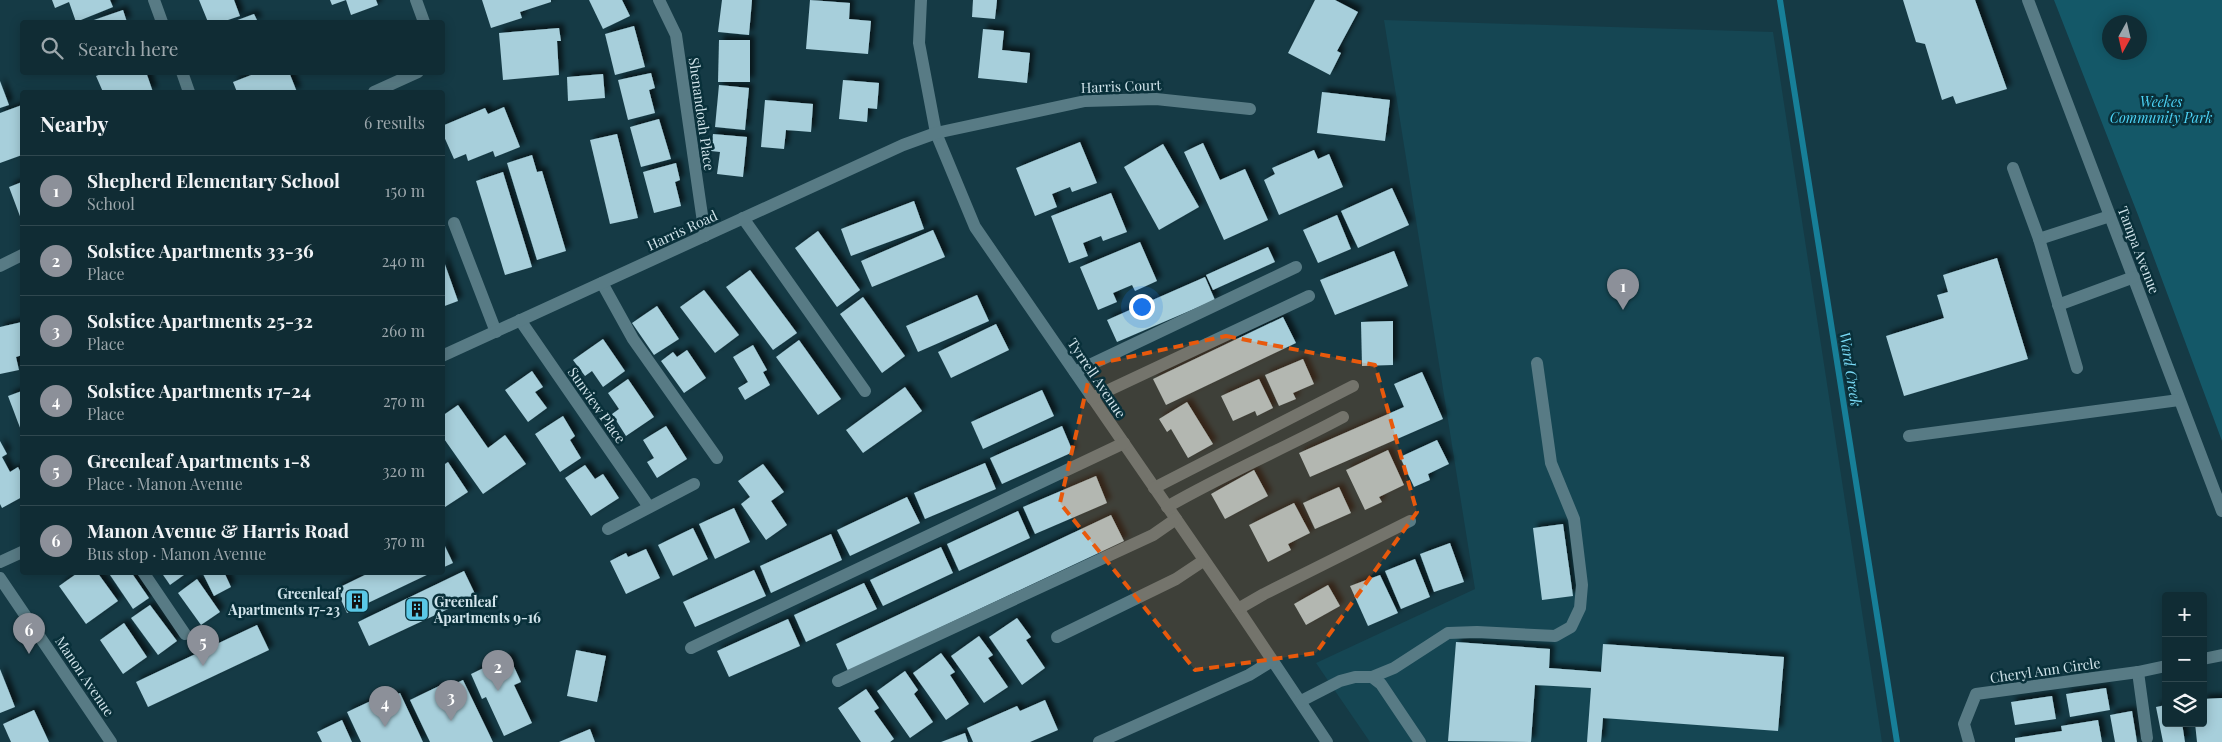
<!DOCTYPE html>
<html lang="en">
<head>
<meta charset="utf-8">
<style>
	body { margin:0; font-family:"Playfair Display",serif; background:#1e3840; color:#f1f3f6 }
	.controls { position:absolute; right:15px; bottom:15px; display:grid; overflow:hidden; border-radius:5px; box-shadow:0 2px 12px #0003 }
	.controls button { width:45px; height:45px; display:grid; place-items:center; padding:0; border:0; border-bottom:1px solid #30484f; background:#102c34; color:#f1f3f6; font:25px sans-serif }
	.compass { position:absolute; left:2102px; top:15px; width:45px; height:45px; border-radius:50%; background:#102c34; box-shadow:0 2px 12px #0003; rotate:188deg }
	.you { position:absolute; left:1141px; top:306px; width:18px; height:18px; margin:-12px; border:4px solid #fff; border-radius:50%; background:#1a73e8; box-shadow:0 0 0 8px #1a73e833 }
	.badge { display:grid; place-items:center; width:32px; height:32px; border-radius:50%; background:#8c9099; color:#fff; font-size:16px; font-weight:700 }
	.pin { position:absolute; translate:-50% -41px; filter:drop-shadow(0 1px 2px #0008) }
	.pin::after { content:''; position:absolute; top:26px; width:18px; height:15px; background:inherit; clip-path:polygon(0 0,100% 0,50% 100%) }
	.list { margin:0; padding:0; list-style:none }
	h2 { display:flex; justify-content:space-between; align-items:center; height:65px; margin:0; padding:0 20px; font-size:21px }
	h2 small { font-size:16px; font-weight:400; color:#9ca7ac }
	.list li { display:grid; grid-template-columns:32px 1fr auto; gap:15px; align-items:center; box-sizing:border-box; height:70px; padding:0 20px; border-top:1px solid #30484f }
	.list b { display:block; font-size:19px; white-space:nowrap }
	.list p { margin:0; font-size:16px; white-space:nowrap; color:#9ca7ac }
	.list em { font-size:16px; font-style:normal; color:#9ca7ac }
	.icon { flex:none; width:28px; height:28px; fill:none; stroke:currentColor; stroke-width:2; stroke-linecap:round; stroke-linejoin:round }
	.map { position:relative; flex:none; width:2222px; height:742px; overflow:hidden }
	.search { position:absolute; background:#102c34; box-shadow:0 2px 12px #0003; left:20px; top:20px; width:425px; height:55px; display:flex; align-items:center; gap:12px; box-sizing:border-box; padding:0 18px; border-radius:5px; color:#9ca7ac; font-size:19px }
	.panel { position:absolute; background:#102c34; box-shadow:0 2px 12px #0003; left:20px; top:90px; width:425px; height:485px; border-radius:5px }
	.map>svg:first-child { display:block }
	.built { fill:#154653 }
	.green { fill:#145868; fill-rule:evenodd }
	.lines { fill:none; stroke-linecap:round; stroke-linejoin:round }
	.stream { stroke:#177f98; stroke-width:6 }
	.building { fill:#a7cfdb; filter:url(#shadow) }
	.minor { stroke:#587b85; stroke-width:12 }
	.marked { fill:#e8590c; fill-opacity:0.2; stroke:#e8590c; stroke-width:4; stroke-dasharray:10 6; stroke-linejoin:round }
	.labels { text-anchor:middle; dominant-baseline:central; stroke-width:5; stroke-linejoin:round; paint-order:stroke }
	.street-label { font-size:14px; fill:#d1e4eb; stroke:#09303a }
	.park-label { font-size:14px; font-style:italic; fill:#4cd3f6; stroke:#09303a }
	.poi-label { font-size:14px; font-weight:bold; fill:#d1e4eb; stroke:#09303a; text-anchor:end }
	.water-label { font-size:15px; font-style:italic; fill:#7adbf7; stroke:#09303a }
</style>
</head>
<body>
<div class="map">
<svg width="2222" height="742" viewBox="0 0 2222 742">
	<defs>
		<filter id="shadow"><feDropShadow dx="4.5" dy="-4.5" stdDeviation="2.5" flood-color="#0009"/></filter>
	</defs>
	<rect width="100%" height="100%" fill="#153a45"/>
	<path class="built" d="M1384,20L1773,32L1882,742H1370L1316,663L1475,589Z"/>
	<path class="green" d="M2054,0H2222V441L2138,215ZM2110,22H2140V52H2110Z"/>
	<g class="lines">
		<path class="stream" d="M1780,0L1897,742"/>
	</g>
	<g class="building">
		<path d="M52,0H110L113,7L76,22L69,2L55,8Z"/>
		<path d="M199,0H234L240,16L222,22H208Z"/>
		<path d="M330,0H376L378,5L351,15L346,0L332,5Z"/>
		<path d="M482,0H551V2L520,12L522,18L491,28Z"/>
		<path d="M589,0H622L630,16L603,29Z"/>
		<path d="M722,0H752L749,35L718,32Z"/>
		<path d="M810,0L850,3L849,19L871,21L868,54L806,49Z"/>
		<path d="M973,0H997L995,19L972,17Z"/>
		<path d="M1315,0H1335L1358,12L1337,51L1341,53L1330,75L1288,53Z"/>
		<path d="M1903,0H1975L2007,89L1956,104L1953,96L1942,100L1925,44L1916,42Z"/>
		<path d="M123,10L127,22H88Z"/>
		<path d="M254,14L258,22H232Z"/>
		<path d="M634,26L645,67L615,75L605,34Z"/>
		<path d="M559,28L561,41H557L559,75L503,80L499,33Z"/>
		<path d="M983,29L1004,31L1002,50L1030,53L1027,83L978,78Z"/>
		<path d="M719,40H750V82H718Z"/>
		<path d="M106,72H146L153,92H103L96,76Z"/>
		<path d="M259,72H289L297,92H237L233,82Z"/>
		<path d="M651,73L655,88L649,90L655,113L628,120L618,80Z"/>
		<path d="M603,74L605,98L568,101L567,77Z"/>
		<path d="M843,80L879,83L877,109L868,108L867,122L839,119Z"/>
		<path d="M0,81L9,105L0,108Z"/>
		<path d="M719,85L749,88L745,130L715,127Z"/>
		<path d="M1322,92L1390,100L1385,141L1317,133Z"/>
		<path d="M765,100L813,104L811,132L786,130L784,149L761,147Z"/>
		<path d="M22,105V155L0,163V113Z"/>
		<path d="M504,107L520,147L495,157L493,151L468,161L466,154L454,159L442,132V126L485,108L488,114Z"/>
		<path d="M659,119L671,159L641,167L630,127Z"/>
		<path d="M617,134L638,218L610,224L590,140Z"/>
		<path d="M713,134L747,137L743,177L717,174L720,152L711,151Z"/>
		<path d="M1080,142L1097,183L1072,192L1070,187L1052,194L1057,207L1035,216L1016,168Z"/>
		<path d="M1203,143L1220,180L1245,169L1268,220L1224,240L1184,152Z"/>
		<path d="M1163,144L1199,207L1159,230L1124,167Z"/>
		<path d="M1314,150L1318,159L1329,154L1343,187L1279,215L1264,180L1275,174L1272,168Z"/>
		<path d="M532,155L537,172L542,171L566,251L537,260L507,163Z"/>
		<path d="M676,163L680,180L675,182L681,206L654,213L643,172Z"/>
		<path d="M503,172L532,267L505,275L476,181Z"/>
		<path d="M22,182V218L21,219L9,187Z"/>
		<path d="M1392,188L1409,225L1358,248L1341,211Z"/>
		<path d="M1111,193L1127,232L1103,241L1101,236L1083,243L1088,256L1069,263L1051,216Z"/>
		<path d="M914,201L924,229L851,256L841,229Z"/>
		<path d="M1337,215L1351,249L1318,263L1303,230Z"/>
		<path d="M933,230L945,257L872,287L861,261Z"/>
		<path d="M818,231L860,290L837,307L795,248Z"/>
		<path d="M1140,242L1157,281L1135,291L1132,285L1113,293L1117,302L1098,310L1080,267Z"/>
		<path d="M1268,247L1275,262L1213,290L1206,275Z"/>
		<path d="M1394,251L1408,286L1335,315L1320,280Z"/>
		<path d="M442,256L458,301L442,307Z"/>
		<path d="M1997,258L2028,359L1904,396L1886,336L1944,318L1937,295L1948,292L1943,275Z"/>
		<path d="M750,270L797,333L773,350L726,287Z"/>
		<path d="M1205,277L1215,300L1117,342L1107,320Z"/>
		<path d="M704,290L739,335L715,353L680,307Z"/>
		<path d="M977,295L989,321L918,352L906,326Z"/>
		<path d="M863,297L905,356L882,373L840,314Z"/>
		<path d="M657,306L679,339L654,355L632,323Z"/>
		<path d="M1283,317L1296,343L1166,405L1153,379Z"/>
		<path d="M1393,321V365L1362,366L1361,322Z"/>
		<path d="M22,322V355L16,357L19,370L0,374V327Z"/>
		<path d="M996,324L1009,350L951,378L938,352Z"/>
		<path d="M603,339L625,371L603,387L592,371L585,376L573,360Z"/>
		<path d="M799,340L841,399L818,415L776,357Z"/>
		<path d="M753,345L767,370L763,372L770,385L745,400L738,388L748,382L733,357Z"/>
		<path d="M687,350L706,378L684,393L661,361L673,352L677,357Z"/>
		<path d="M1303,359L1314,384L1293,393L1296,399L1279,406L1265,375Z"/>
		<path d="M532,371L543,387L535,392L547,408L528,422L505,390Z"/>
		<path d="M1422,372L1443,419L1310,477L1299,453L1404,407L1394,384Z"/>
		<path d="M628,379L654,417L626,436L612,414L619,409L608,393Z"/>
		<path d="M1259,379L1273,408L1257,416L1255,411L1233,421L1221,396Z"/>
		<path d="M905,387L922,411L863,453L846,430Z"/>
		<path d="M1042,390L1054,416L983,449L971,422Z"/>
		<path d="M22,391V433L8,396Z"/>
		<path d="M1187,402L1213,444L1188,458L1171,429L1167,432L1159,419Z"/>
		<path d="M458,405L488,448L505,435L526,464L483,494L442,436V416Z"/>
		<path d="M563,416L575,436L570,440L581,458L560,472L535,434Z"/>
		<path d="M666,426L687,459L657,478L647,462L654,458L643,440Z"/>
		<path d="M1062,426L1073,452L1002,484L990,458Z"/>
		<path d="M1437,440L1449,464L1428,474L1430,480L1414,487L1400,457Z"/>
		<path d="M0,441L7,454L2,457L10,472L18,467L22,475V497L2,508L0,504Z"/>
		<path d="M1388,450L1404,485L1379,497L1382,502L1365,510L1346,470Z"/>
		<path d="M448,462L468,492L442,509V466Z"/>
		<path d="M985,463L996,489L925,519L914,493Z"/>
		<path d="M763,464L784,492L771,501L787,525L766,540L741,504L750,497L738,481Z"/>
		<path d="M585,465L595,479L603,474L619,498L591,516L565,478Z"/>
		<path d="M1254,470L1268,496L1225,519L1211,494Z"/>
		<path d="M1096,476L1107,503L1035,534L1023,507Z"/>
		<path d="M1339,487L1351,513L1315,529L1303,503Z"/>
		<path d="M907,497L920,523L850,556L837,530Z"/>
		<path d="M1294,503L1310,533L1288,544L1291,550L1268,562L1249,525Z"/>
		<path d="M734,508L750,542L715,559L699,524Z"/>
		<path d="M1018,511L1030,538L959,571L947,544Z"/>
		<path d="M1111,515L1124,541L848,671L836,644Z"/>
		<path d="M1563,524L1573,596L1542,600L1533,528Z"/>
		<path d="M693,528L708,559L673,576L658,545Z"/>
		<path d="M831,534L842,560L771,593L760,566Z"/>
		<path d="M442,540L453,563L442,568Z"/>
		<path d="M1450,543L1464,582L1434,592L1420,554Z"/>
		<path d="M941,547L953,573L883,606L870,580Z"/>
		<path d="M646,549L660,578L626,594L610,561L626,553L628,557Z"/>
		<path d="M1415,559L1430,597L1401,609L1385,571Z"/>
		<path d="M754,570L766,596L695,627L683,602Z"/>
		<path d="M464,571L476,596L369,646L358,622Z"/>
		<path d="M79,572H97L118,601L86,624L59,586Z"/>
		<path d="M108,572H131L149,598L133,609Z"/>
		<path d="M161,572H188L170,585Z"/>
		<path d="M202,572H224L231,587L214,596Z"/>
		<path d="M371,572H433L347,613L336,589Z"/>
		<path d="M1380,575L1398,613L1368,626L1350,586Z"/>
		<path d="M197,579L220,612L201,625L178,593Z"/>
		<path d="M864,583L877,609L806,642L794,615Z"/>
		<path d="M1328,585L1340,606L1306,625L1294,604Z"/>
		<path d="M150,605L177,641L158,655L131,618Z"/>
		<path d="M1017,618L1031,637L1026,640L1045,668L1022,685L989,637Z"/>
		<path d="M788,619L800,646L729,677L717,651Z"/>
		<path d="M124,623L147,657L123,674L100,640Z"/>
		<path d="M257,625L269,650L148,707L136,682Z"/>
		<path d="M979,636L993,655L988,658L1008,687L984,703L951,656Z"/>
		<path d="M1456,642L1550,649L1549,668L1601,672L1603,644L1784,657L1778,731L1603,718L1601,742H1587L1591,688L1535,685L1531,742L1448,741Z"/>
		<path d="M576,650L606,656L597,702L567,696Z"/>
		<path d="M941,653L955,672L950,675L969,704L946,720L913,673Z"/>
		<path d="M509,656L521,682L514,685L532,723L504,736L486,697L482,699L471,674Z"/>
		<path d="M0,669L15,707L0,713Z"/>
		<path d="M905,671L918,690L914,694L933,722L910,738L877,691Z"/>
		<path d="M463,680L493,742H430L410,700L439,686L441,690Z"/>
		<path d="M2106,688L2110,710L2070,717L2066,694Z"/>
		<path d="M866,689L879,708L874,711L894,739L890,742H861L838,708Z"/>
		<path d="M400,693L423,742H361L347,712L375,699L377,703Z"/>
		<path d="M2052,696L2056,719L2015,725L2011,702Z"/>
		<path d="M2222,698V742H2197L2195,723H2203V699Z"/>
		<path d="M1045,700L1058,730L1030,742H973L967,728L1017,706L1020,711Z"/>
		<path d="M2166,705V723H2182L2185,742H2163L2156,707Z"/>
		<path d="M34,710L49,742H11L3,724Z"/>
		<path d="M2132,711L2137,742H2115L2110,715Z"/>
		<path d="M342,720L352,742H322L317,732Z"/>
		<path d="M2098,720L2102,742H2015V738L2062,731L2061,726Z"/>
		<path d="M590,729L595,742H559Z"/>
		<path d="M965,733L968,742H941Z"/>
	</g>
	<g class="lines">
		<g class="minor">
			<path d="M154,0L162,22"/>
			<path d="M416,0L424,22"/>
			<path d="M659,0L676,35L705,236"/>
			<path d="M921,0L919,43L936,133L975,227L1238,609L1327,742"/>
			<path d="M2028,0L2222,511"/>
			<path d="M182,72L189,92"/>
			<path d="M374,92L418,72"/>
			<path d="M2013,168L2039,239L2110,216"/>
			<path d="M743,218L865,391"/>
			<path d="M454,223L496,332"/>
			<path d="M2039,239L2077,368"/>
			<path d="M0,266L22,255"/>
			<path d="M602,283L633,339L717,458"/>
			<path d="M2058,305L2134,277"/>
			<path d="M520,320L649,507"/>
			<path d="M442,356L903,145L936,133L1085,101L1156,99L1250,109"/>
			<path d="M1075,372L1296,267"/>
			<path d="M1092,398L1309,296"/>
			<path d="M1909,436L2179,400"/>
			<path d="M1154,488L1353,386"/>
			<path d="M1167,507C1224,474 1285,448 1343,417"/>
			<path d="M608,529L694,484"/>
			<path d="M0,562L22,552"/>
			<path d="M143,572L185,634"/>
			<path d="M0,578L111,742"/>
			<path d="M1238,609L1264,594L1410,521"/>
			<path d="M1057,637L1176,579L1203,561"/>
			<path d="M691,648L1124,443"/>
			<path d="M2203,659L2222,655"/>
			<path d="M2138,672L2147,738"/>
			<path d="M1372,677L1381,684L1420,742"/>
			<path d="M838,681L1153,535L1176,519"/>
			<path d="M1301,701L1340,681L1355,677H1372L1394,668L1448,633L1477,632L1555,636L1571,627L1580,608L1582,585L1574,519L1551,463L1537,363"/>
			<path d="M1099,742L1249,675L1272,661"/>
			<path d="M1969,742L1964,724L1976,694L2138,672L2166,666"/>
		</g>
	</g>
	<path class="marked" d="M1226,336L1375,365L1417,512L1316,653L1195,670L1060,503L1092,365Z"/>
	<defs>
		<g id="building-square" transform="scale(1.25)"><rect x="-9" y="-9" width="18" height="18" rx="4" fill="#5ac8e6" stroke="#09303a"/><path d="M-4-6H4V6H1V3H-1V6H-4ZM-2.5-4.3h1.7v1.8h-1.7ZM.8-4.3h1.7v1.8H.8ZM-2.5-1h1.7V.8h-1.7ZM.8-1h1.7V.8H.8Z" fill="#111"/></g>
	</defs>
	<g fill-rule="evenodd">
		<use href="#building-square" x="357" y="601"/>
		<use href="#building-square" x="417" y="609"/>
	</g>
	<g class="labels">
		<g class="street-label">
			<text transform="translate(1121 86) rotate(-2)">Harris Court</text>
			<text transform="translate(702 114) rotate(82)">Shenandoah Place</text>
			<text transform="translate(682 230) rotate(-25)">Harris Road</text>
			<text transform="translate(2139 250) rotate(69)">Tampa Avenue</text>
			<text transform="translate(1097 378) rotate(56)">Tyrrell Avenue</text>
			<text transform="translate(597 405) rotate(55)">Sunview Place</text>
			<text transform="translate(2045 670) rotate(-8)">Cheryl Ann Circle</text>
			<text transform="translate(85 676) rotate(56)">Manon Avenue</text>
		</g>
		<g class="park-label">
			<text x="2161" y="101">Weekes<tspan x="2161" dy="16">Community Park</tspan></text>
		</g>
		<g class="poi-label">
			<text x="340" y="593">Greenleaf<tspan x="340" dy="16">Apartments 17-23</tspan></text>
			<text x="434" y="601" text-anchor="start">Greenleaf<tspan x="434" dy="16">Apartments 9-16</tspan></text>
		</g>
		<g class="water-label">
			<text transform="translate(1851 369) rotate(81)">Ward Creek</text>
		</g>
	</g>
</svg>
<div class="controls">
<button>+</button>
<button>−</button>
<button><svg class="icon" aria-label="layers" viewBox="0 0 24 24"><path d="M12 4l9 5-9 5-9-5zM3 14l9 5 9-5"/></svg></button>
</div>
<svg class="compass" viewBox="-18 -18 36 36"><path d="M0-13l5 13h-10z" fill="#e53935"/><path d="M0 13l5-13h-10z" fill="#9ca7ac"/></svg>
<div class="you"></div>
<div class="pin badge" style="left:1623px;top:310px">1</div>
<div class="pin badge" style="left:498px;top:691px">2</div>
<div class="pin badge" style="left:451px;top:721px">3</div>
<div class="pin badge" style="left:385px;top:727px">4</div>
<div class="pin badge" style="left:203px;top:666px">5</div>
<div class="pin badge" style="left:29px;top:654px">6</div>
<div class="search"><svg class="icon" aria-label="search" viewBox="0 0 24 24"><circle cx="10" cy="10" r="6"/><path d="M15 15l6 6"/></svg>Search here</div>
<section class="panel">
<h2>Nearby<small>6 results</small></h2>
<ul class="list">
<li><span class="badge">1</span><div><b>Shepherd Elementary School</b><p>School</p></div><em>150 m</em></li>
<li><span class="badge">2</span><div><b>Solstice Apartments 33-36</b><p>Place</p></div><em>240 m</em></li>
<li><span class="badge">3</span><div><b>Solstice Apartments 25-32</b><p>Place</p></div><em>260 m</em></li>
<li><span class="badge">4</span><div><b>Solstice Apartments 17-24</b><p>Place</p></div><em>270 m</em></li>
<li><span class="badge">5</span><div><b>Greenleaf Apartments 1-8</b><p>Place · Manon Avenue</p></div><em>320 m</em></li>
<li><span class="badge">6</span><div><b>Manon Avenue &amp; Harris Road</b><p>Bus stop · Manon Avenue</p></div><em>370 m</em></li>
</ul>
</section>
</div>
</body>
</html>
